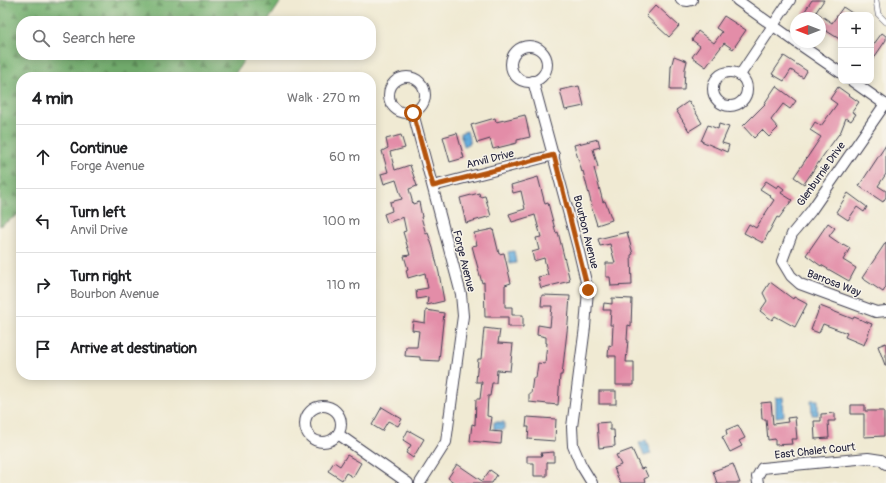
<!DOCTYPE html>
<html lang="en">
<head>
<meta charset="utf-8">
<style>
	body { margin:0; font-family:Pangolin,sans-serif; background:#f2f2f2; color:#202124 }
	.controls { position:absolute; right:12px; top:12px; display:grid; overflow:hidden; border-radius:8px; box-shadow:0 2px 10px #0003 }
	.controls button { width:36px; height:36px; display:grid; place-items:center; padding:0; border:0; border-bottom:1px solid #e0e0e0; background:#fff; color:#202124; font:20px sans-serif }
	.compass { position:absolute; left:790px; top:12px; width:36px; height:36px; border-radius:50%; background:#fff; box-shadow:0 2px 10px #0003; rotate:270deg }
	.stop { position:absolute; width:12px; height:12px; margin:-9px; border:3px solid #b45309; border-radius:50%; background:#fff }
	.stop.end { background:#b45309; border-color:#fff; box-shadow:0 1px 4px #0008 }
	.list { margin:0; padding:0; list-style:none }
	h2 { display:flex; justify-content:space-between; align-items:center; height:52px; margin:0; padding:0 16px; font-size:17px }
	h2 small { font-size:13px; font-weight:400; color:#757577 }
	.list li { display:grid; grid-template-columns:26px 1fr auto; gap:12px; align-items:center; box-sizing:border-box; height:64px; padding:0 16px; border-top:1px solid #e0e0e0 }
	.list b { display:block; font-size:15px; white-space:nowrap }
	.list p { margin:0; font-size:13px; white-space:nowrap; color:#757577 }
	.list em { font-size:13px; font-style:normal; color:#757577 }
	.icon { flex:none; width:22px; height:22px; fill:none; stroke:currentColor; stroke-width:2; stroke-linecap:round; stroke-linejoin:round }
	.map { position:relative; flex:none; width:886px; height:483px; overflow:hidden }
	.search { position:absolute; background:#fff; box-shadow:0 2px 10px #0003; left:16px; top:16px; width:360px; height:44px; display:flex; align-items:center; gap:10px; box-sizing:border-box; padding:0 14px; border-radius:16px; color:#757577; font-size:15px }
	.panel { position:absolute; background:#fff; box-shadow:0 2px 10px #0003; left:16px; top:72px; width:360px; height:308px; border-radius:16px }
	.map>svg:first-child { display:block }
	.forest { fill:url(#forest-firs); stroke:#4c6955 }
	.water { fill:url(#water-ripples); stroke:#44688c }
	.building { fill:#e38da8 }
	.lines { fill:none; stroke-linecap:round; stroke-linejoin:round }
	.service-casing { stroke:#414052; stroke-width:6 }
	.minor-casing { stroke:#414052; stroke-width:12 }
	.service { stroke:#fff; stroke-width:5 }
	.minor { stroke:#fff; stroke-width:10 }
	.route { stroke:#b45309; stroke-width:5 }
	.labels { text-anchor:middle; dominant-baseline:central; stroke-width:3; stroke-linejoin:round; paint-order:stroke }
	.street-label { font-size:11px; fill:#22223b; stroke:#f7f3e8 }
</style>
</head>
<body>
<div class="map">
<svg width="886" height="483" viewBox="0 0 886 483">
	<defs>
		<pattern id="forest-firs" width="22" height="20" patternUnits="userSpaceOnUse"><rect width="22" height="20" fill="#75b06f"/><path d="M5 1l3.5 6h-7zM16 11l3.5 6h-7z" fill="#608f5c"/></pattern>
		<pattern id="water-ripples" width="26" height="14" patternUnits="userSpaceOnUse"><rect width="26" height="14" fill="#66addd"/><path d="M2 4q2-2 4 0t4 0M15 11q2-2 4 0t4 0" fill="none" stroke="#548cb4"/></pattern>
	</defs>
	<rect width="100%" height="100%" fill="#f7f3e8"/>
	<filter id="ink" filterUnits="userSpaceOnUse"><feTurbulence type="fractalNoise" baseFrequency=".025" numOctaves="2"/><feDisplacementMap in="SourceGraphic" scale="8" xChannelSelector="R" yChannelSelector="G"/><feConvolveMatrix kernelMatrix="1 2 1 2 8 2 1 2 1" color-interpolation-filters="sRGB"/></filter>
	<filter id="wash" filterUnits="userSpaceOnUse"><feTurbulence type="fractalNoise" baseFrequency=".012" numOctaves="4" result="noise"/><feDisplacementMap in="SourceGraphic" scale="16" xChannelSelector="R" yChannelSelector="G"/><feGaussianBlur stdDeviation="0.9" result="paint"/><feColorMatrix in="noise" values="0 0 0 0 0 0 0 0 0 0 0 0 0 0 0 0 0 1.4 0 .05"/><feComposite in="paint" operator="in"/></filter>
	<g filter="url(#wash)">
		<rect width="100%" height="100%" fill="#f0ead3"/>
		<path class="forest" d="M0,0H282L268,21H21V55H247L233,77H21V213L0,226Z"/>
		<g class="water">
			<path d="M467,131L470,143L464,146L460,133Z"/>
			<path d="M514,251L516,263L510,264L508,252Z"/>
			<path d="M783,397L784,416L776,417V398Z"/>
			<path d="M811,400H818V415H812Z"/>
			<path d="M494,422H504V430L494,429Z"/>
			<path d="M646,440L651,454L644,456L639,443Z"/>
		</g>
		<g id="blocks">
			<g class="building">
				<path d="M812,0H824L816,12L832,23L843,7L855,15H841V40L820,27V18H808L803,14Z"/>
				<path d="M656,5L679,26L669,37L646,16Z"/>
				<path d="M724,16L746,30L733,49L724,43L706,67L692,57L700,46L692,40L698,31L714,43L722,32L716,28Z"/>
				<path d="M882,33L886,36V40L871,62V48Z"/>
				<path d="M674,56L687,61L685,69L684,90H670L671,67Z"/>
				<path d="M784,56L807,71L803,78L791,70L784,81L772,74Z"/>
				<path d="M579,86L584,106L565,110L560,90Z"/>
				<path d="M776,86L796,101L790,109L783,104L771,120L778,128L769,137L762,130L754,138L743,126L765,104H764Z"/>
				<path d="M838,87L859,102L852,112L856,114L851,121L846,118L841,131L823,156L804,184L794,177L821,137L810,130L815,122L821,126L837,104L830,99Z"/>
				<path d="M689,101L702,123L689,131L676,110Z"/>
				<path d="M525,115L530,137L517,140V143L493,149L490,139L477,143L471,125L495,118L496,122Z"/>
				<path d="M719,124L729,127L722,143L729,145L727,152L701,141L708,125L718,129Z"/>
				<path d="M457,133L464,158L450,162L443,137Z"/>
				<path d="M401,135L405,148L390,152L395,170L410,165L417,186L409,189L413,204L419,202L422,217H421L426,234L428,233L433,248L439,273L444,301L427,305L428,297L417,299L416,290L428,288L425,273L408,278L406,270L408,269L404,256L410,255L403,232L406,231L403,217L387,223L384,214L392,211L390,202L402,199L396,180L384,184L381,174L388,172L382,151L388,148L386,139Z"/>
				<path d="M598,139L600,147L593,149L598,167L594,168L603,202L605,201L612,220L597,225L591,206H592L583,171L582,172L574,145Z"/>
				<path d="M886,145V174L878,186L886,191V197L883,202L859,186Z"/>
				<path d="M538,177L545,204L548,203L556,233L558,232L570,281L541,288L538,277L548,275L544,258L534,261L532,252L539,250L536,238L541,237L535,215L512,222L509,214L525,209L521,191L513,193L511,185Z"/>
				<path d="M766,181L777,188L779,185L784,189L781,193L792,200L779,218L777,217L763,243L744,233L749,224L756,228L774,200L770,197L771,196L760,189Z"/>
				<path d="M479,193L480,197L485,196L491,216L466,223L460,198Z"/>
				<path d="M848,193L867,207L864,212L857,207L848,220L836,212Z"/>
				<path d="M828,223L835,228L829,236L842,245L843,244L850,248L843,260L856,268L849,281L821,265V266L806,255Z"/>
				<path d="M493,229L499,254L504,253L511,283L505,285V307H512V315H523V327H508V317H485L484,282L482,283L472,246L477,245L474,233Z"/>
				<path d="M627,232L633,254L631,255L632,285L611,286L610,277H606V263H615L610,244L600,246L598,239Z"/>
				<path d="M886,242V287L883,292L862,278Z"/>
				<path d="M770,282L793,299L794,297L807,304L795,327L775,316L772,320L760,311L767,301L763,293Z"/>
				<path d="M542,295L570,296L568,323L562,375H560L558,405L529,402V393H531L533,378H536L538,363L545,364L547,343H546V337L537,335L538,325L550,327L552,306H541Z"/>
				<path d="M612,298L632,299L631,326L628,325L627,340H628L626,362H634V385H616V356H608L609,345L612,346L613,325H610L611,310H603L604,303L612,304Z"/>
				<path d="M820,306L853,319L854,317L872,324L864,345L845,337L847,333L823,324L819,333L811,330Z"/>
				<path d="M426,310L444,313L439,361L420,360V357L405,356L406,347H417L419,331L412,330L413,321L425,323Z"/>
				<path d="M484,328L500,330L498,343L513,344L510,371L497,370L496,383H492L490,396H488L487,416L492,417L490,431L502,432L501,444L470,441L472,424L475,425L476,399H480L482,382H476L478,359H481Z"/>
				<path d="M886,343V365H885L878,346Z"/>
				<rect x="599" y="391" width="17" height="13"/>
				<path d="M771,402L773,424L788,422L787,418L795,417L797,439H791L792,444L775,445V439L768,440L766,419H762L761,403Z"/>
				<path d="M851,405H865V411H884V436L864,437V414H851Z"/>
				<path d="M382,407L402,419L398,426L388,421L382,431L372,425Z"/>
				<path d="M835,413V421H828L829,438L815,439L814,421H821V414Z"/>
				<path d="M527,417L556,419L555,441L528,439L529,427H526Z"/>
				<path d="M610,422V430H614L615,446L599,448L597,423Z"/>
				<path d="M738,425L745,438L739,441L742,446L730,452L722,437L727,435L726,430Z"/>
				<path d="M408,430L424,439L413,458L406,453L411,445L403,440Z"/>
				<path d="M632,449L641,469L644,468L648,477L644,479L645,483H620L614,468L621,465L616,455Z"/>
				<path d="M554,452V462H547V476H534V463H527V456H542L541,453Z"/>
				<path d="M347,455L361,463L353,477L346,473L342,480L328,471L334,462L340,466Z"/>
				<path d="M457,464L482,481L490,470L497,475L492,483H455L448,478Z"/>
				<path d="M733,464L740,483H717L713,471Z"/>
			</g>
		</g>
	</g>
	<g filter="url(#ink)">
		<use href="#blocks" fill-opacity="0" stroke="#414052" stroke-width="1"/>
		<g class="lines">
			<g class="service-casing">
				<path id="service" d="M876,0L878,14L886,22"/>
			</g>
			<g class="minor-casing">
				<g id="minor">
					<path d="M681,0L688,1L692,0"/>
					<path d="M737,0L796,42"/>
					<path d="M796,42L841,73"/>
					<circle cx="529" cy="64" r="18"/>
					<circle cx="730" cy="89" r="17"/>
					<path d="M740,75L790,0"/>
					<circle cx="407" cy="95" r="18"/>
					<path d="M533,81L579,252L588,290L585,327L572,427L573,446L581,465L592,483"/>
					<path d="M852,81L886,105"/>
					<path d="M885,104L811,211L792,234L782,261L791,276L800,284L876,312L886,311"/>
					<path d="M413,113L461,294L463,316L446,442L420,483"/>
					<path d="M433,186L554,155"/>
					<circle cx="323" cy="424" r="18"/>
					<path d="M338,434L408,483"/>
					<path d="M758,483L757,477L762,468L868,458L881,460L886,464"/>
				</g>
			</g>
			<use href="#service" class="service"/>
			<use href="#minor" class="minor"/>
		</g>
	</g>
	<g class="lines" filter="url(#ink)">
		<path class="route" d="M413,113L433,186L554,155L588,290"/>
	</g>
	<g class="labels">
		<g class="street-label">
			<text transform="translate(490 159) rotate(-14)">Anvil Drive</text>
			<text transform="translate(821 174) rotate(-55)">Glenburnie Drive</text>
			<text transform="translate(586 232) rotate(76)">Bourbon Avenue</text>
			<text transform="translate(464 261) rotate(76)">Forge Avenue</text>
			<text transform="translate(834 283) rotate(21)">Barrosa Way</text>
			<text transform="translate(815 451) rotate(-6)">East Chalet Court</text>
		</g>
	</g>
</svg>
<div class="controls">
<button>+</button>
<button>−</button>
</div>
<svg class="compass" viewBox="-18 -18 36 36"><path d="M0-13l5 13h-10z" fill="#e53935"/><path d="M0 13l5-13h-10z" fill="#757577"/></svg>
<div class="stop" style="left:413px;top:113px"></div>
<div class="stop end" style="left:588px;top:290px"></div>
<div class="search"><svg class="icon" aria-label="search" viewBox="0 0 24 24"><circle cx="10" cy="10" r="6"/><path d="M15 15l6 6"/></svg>Search here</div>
<section class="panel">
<h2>4 min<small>Walk · 270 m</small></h2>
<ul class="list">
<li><svg class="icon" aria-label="ahead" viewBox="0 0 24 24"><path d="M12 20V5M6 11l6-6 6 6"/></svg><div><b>Continue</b><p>Forge Avenue</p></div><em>60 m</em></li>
<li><svg class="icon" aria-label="left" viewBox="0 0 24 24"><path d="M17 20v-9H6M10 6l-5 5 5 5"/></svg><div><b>Turn left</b><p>Anvil Drive</p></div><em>100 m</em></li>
<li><svg class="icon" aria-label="right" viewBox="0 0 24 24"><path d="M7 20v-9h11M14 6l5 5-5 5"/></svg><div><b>Turn right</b><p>Bourbon Avenue</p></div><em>110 m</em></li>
<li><svg class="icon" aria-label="arrive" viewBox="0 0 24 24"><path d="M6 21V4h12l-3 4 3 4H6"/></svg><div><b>Arrive at destination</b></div></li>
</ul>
</section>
</div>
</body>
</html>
